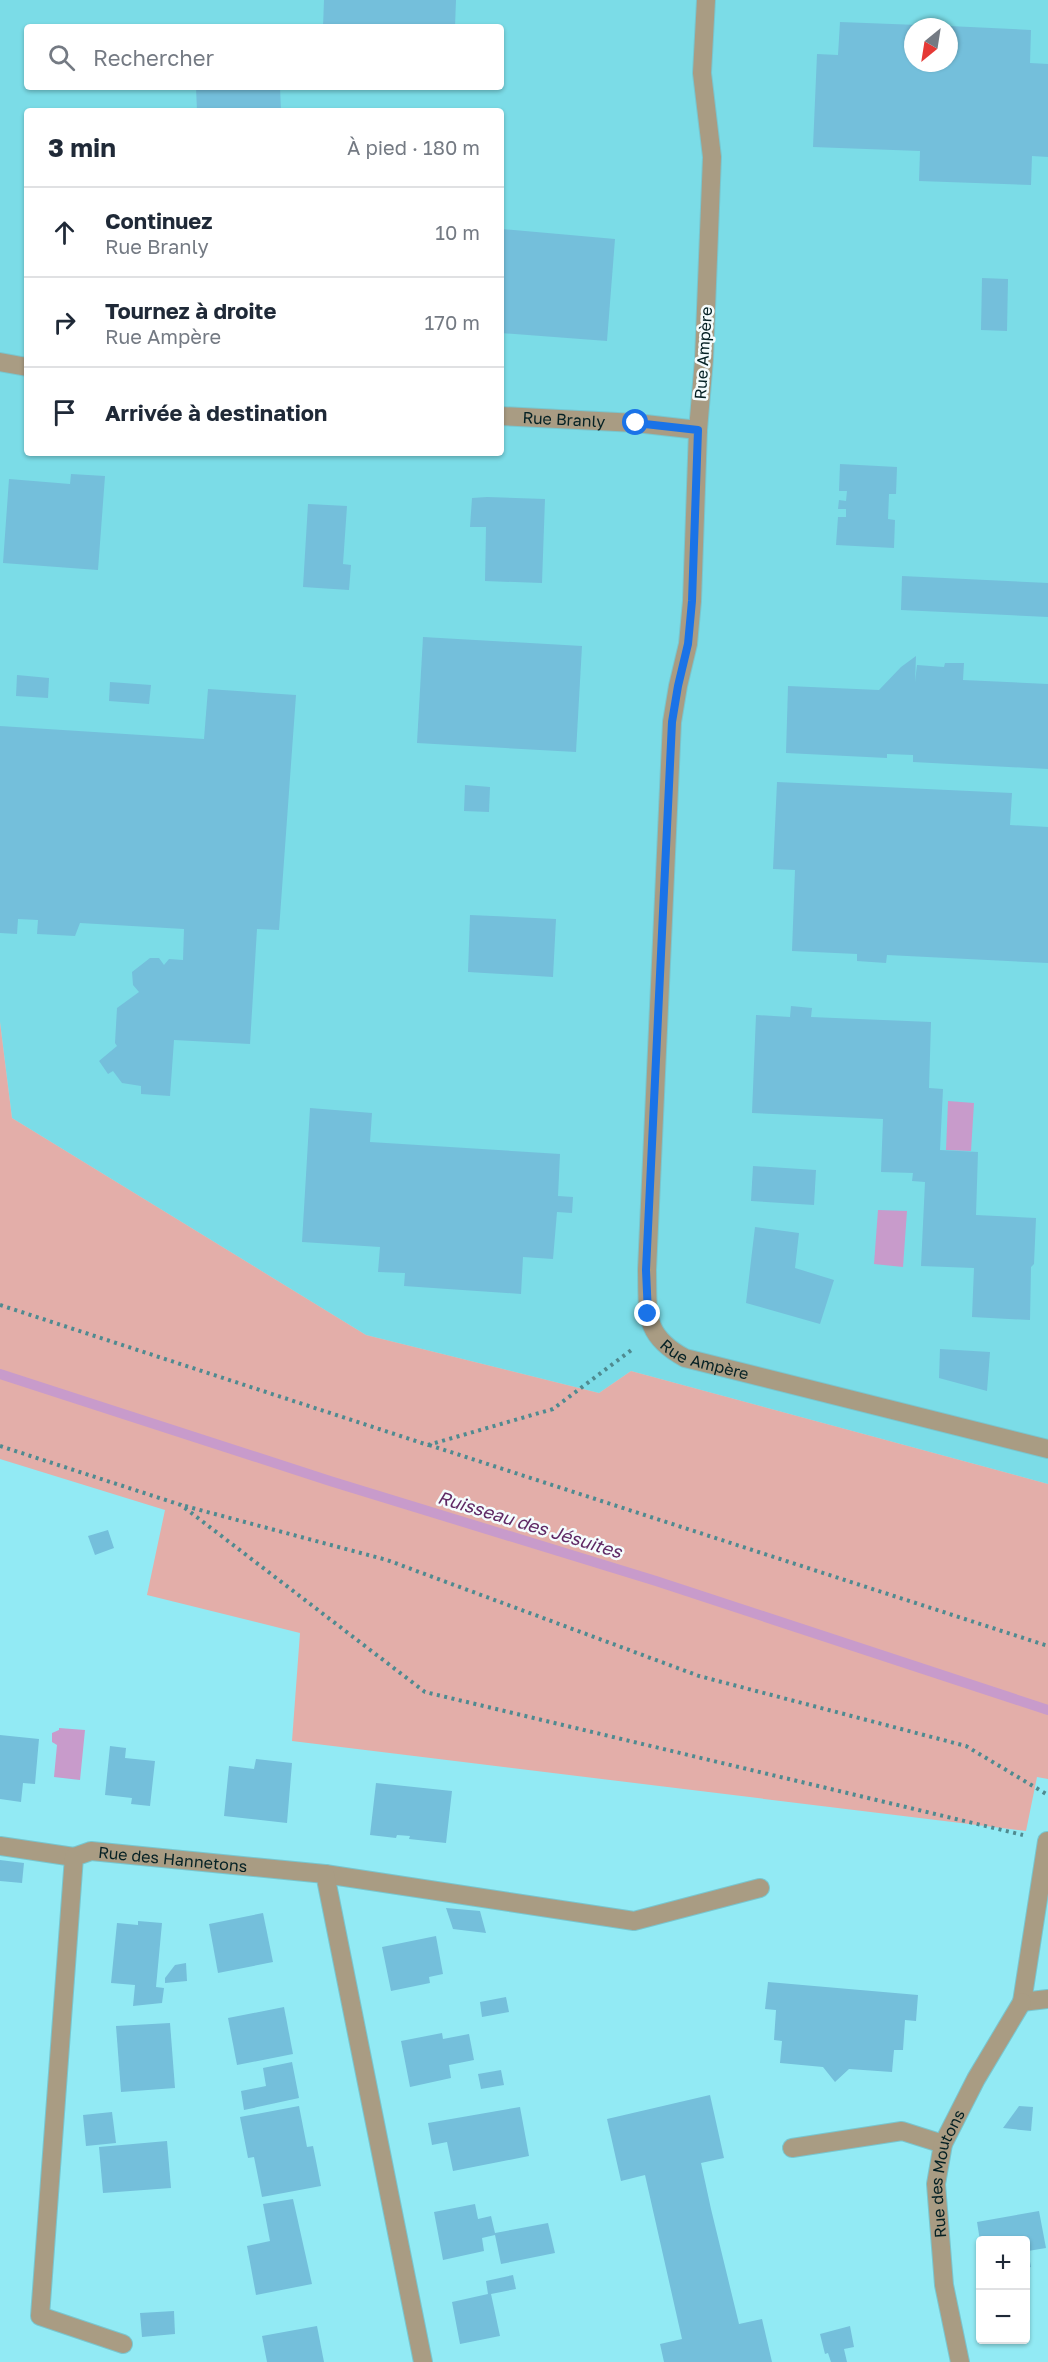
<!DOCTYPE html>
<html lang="fr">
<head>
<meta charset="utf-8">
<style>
	body { margin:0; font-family:"Golos Text",sans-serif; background:#f6f6f7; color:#1f2937 }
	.controls { position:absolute; right:18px; bottom:18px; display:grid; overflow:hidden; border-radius:6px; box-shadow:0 2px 4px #0004 }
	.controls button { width:54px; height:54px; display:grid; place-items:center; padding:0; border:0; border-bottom:2px solid #e0e1e3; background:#fff; color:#1f2937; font:30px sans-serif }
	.compass { position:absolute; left:904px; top:18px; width:54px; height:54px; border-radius:50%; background:#fff; box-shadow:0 2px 4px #0004; rotate:210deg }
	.stop { position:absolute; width:18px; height:18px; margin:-14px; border:4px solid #1a73e8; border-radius:50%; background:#fff }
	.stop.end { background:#1a73e8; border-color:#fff; box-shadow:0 2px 6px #0008 }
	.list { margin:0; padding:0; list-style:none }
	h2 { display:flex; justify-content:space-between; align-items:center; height:78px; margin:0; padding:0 24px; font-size:26px }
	h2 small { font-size:20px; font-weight:400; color:#747a83 }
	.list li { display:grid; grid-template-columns:39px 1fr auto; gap:18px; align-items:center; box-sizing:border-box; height:90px; padding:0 24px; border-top:2px solid #e0e1e3 }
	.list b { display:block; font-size:22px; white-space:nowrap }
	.list p { margin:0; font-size:20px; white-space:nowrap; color:#747a83 }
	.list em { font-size:20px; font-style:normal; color:#747a83 }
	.icon { flex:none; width:33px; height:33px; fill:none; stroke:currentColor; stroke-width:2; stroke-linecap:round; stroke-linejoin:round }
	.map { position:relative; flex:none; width:1048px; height:2362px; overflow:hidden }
	.search { position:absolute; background:#fff; box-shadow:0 2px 4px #0004; left:24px; top:24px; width:480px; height:66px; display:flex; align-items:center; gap:15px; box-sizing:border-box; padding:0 21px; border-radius:6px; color:#747a83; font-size:22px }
	.panel { position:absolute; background:#fff; box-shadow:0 2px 4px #0004; left:24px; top:108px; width:480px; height:348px; border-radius:6px }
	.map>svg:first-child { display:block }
	.built { fill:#7bdce7; fill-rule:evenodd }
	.green { fill:#e3aea9 }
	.water { fill:#c89bcb }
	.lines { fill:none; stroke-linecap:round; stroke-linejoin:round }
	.stream { stroke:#c89bcb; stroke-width:10 }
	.building { fill:#74bfdb }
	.service-casing { stroke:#79c6cf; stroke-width:20 }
	.minor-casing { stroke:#79c6cf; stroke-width:20 }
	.path { stroke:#4f8a90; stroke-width:4; stroke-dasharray:3 4.5; stroke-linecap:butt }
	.service { stroke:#a99c83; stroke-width:18 }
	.minor { stroke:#a99c83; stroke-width:18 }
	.route { stroke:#1a73e8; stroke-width:8 }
	.labels { text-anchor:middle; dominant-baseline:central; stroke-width:5; stroke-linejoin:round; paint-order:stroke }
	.street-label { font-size:16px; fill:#052124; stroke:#f4fcfd }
	.water-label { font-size:18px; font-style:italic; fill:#5f2864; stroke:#f4fcfd }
</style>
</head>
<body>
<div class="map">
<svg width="1048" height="2362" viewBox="0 0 1048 2362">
	<rect width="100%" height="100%" fill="#92eaf4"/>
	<path class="built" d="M0,0H1048V1484L631,1371L599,1393L366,1335L12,1118L0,1022ZM27,27H501V87H27ZM913,27H949V63H913ZM27,111H501V453H27Z"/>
	<path class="green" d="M0,1022L12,1118L366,1335L599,1393L631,1371L1048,1484V1779L1037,1777L1026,1831L292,1741L300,1633L147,1595L165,1510L0,1459Z"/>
	<g class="water">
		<path d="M948,1101L974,1103L971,1151L946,1150Z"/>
		<path d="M878,1210L907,1211L903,1267L874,1264Z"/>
		<path d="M59,1728L85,1730L80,1780L54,1777L57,1745L52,1742V1733L59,1730Z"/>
	</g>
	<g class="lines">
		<path class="stream" d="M0,1374L330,1481L656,1581L1048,1710"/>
	</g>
	<g class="building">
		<path d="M324,0H456L455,27H323Z"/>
		<path d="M840,22L918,25V27H913V63H949V26L1031,30L1030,63L1048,64V157L1032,156L1031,185L919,181L920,151L813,147L817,54L838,55Z"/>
		<path d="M196,87H280L281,111H197Z"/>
		<path d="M501,229L615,239L607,341L501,333Z"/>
		<path d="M982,278L1008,279L1007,331L981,330Z"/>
		<path d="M840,464L897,467L896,494H889L888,519L895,520L894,548L836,545L838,517H846V509H838L839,500L846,501L847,491H839Z"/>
		<path d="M71,474L105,476L98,570L3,563L9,479L70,484Z"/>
		<path d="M487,497L545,499L542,583L485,581L486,527H470L472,498Z"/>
		<path d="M308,504L347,506L343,564L351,565L349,590L303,587Z"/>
		<path d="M902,576L1048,583V617L901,610Z"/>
		<path d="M423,637L582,646L576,752L417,743Z"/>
		<path d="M916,656L915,682L917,665L944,667L945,663H964L963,680L1048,684V769L913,762V755L887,754V758L786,753L788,686L879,690L901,667Z"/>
		<path d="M17,675L49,678L48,698L16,696Z"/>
		<path d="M110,682L151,685L149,704L109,701Z"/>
		<path d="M208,689L296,695L279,930L257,929L250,1044L174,1040L170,1096L141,1094V1086L122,1083L113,1071L108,1074L99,1061L117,1046L115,1043L117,1008L139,992L133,985L132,972L150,958H159L164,965L169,959L183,960L184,929L80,923L75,936L37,934L38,920L18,919L17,934L0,933V726L204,739Z"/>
		<path d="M777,782L1012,793L1010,825L1048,827V963L887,955L886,963L857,961V954L792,951L795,870L773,869Z"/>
		<path d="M465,785L490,787L489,812L464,811Z"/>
		<path d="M470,915L556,919L553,977L468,972Z"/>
		<path d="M791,1006L812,1008L811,1017L931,1022L929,1088L943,1089L940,1150L978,1152L976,1215L1036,1218L1034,1264L1031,1267L1030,1320L972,1317L974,1268L921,1266L925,1182L912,1181L913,1173L881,1172L883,1119L752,1113L756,1015L790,1017Z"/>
		<path d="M310,1108L372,1113L370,1142L560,1154L558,1196L573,1197L572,1213L557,1212L553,1259L523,1257L521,1294L404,1286L405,1273L378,1272L380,1247L302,1242Z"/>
		<path d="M753,1166L816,1170L814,1205L751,1201Z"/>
		<path d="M755,1227L799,1233L795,1268L834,1280L820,1324L746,1303Z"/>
		<path d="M940,1349L990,1352L987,1391L939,1378Z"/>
		<path d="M108,1530L114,1548L95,1555L88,1536Z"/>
		<path d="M0,1735L39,1739L35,1784L23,1783L21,1802L0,1799Z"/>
		<path d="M110,1746L126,1748L125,1758L155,1761L150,1806L131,1804L132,1798L105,1795Z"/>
		<path d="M256,1759L292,1763L287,1823L224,1816L229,1766L254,1769Z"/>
		<path d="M376,1783L452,1791L446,1843L409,1839L410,1836L397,1835L396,1838L370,1835Z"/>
		<path d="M0,1860L24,1863L22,1883L0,1881Z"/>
		<path d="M446,1908L480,1911L486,1933L453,1929Z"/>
		<path d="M263,1913L273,1962L218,1973L209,1924Z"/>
		<path d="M138,1921L162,1923L156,1987L164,1988L162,2003L133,2006L135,1985L111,1983L117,1923L138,1925Z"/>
		<path d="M436,1936L443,1974L429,1977L430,1983L391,1991L382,1947Z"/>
		<path d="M186,1963L187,1981L165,1983V1978L175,1965Z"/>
		<path d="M768,1982L918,1995L916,2021L905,2020L903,2050H894L892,2072L849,2069L835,2082L823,2067L780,2063L782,2041L774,2040L776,2010L765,2009Z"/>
		<path d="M506,1997L509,2012L482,2017L480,2002Z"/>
		<path d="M284,2007L293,2054L237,2065L228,2018Z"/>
		<path d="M170,2023L175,2088L121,2092L116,2026Z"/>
		<path d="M442,2033L443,2039L469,2034L474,2060L449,2065L451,2078L410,2087L401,2041Z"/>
		<path d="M292,2062L299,2098L244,2110L241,2091L266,2086L263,2068Z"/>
		<path d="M501,2070L504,2085L481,2089L478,2074Z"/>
		<path d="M710,2095L724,2158L701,2163L711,2209L739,2324L762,2319L772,2362H664L660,2344L682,2339L645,2175L621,2181L607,2119Z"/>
		<path d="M299,2106L307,2147L313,2146L321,2186L262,2197L254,2157L248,2158L240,2117Z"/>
		<path d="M1019,2106L1033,2107L1031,2131L1003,2128Z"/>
		<path d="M520,2107L529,2156L453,2171L447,2142L432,2145L428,2123Z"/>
		<path d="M112,2112L116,2143L86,2146L83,2115Z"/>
		<path d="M167,2141L171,2188L103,2193L99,2147Z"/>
		<path d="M293,2199L312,2284L256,2295L247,2246L270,2241L263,2204Z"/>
		<path d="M475,2204L478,2219L491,2216L495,2233L548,2223L555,2253L501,2264L495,2235L482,2238L484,2251L443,2260L434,2212Z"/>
		<path d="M1039,2211L1046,2248L1028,2251L1031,2267L1026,2268V2240L980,2241L977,2222Z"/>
		<path d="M513,2275L516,2289L491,2294L500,2336L460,2344L452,2302L488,2294L486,2281Z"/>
		<path d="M174,2311L175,2334L142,2337L140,2313Z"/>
		<path d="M317,2326L324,2362H267L262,2336Z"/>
		<path d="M850,2326L854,2347L844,2349L847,2362H831L828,2353L825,2354L820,2334Z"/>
	</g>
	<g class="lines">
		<g class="service-casing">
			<g id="service">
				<path d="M1047,1841L1022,2002L1048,1999"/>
				<path d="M0,1846L74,1857"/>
				<path d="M325,1874L634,1921L760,1888"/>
				<path d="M792,2148L902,2131L943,2144"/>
			</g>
		</g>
		<g class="minor-casing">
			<g id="minor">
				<path id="s1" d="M706,0L702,73L712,157L704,359L698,430L692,601L688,644L678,686L672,722L647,1270C648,1314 643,1335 685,1358L1048,1449"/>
				<path d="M0,362L27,367"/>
				<path id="s2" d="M501,416L636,423L698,430"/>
				<path id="s3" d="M123,2344L40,2316L74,1857L91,1851L325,1874L423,2362"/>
				<path id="s4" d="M960,2362L944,2285L936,2184L943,2144L976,2079L1022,2002"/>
			</g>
		</g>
		<g class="path">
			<path d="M0,1305L428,1445L553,1409L634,1348"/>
			<path d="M429,1445L1048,1646"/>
			<path d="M0,1446L181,1505L425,1692L1023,1835"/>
			<path d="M185,1506L387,1560L699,1676L966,1746L1048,1795"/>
		</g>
		<use href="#service" class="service"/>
		<use href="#minor" class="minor"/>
	</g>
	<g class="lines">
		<path class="route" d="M636,423L698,430L692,601L688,644L678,686L672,722L646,1270L648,1314"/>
	</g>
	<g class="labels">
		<g class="street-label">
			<text transform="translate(703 353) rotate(-86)">Rue Ampère</text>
			<text stroke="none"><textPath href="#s2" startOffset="63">Rue Branly</textPath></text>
			<text stroke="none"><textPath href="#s1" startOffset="1396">Rue Ampère</textPath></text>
			<text stroke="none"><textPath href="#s3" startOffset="648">Rue des Hannetons</textPath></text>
			<text stroke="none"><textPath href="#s4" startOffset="192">Rue des Moutons</textPath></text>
		</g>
		<g class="water-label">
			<text transform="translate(530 1524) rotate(17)">Ruisseau des Jésuites</text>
		</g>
	</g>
</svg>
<div class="controls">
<button>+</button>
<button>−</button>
</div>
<svg class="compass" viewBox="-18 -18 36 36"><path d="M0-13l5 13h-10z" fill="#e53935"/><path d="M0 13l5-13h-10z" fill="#747a83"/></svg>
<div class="stop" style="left:636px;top:423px"></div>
<div class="stop end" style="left:648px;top:1314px"></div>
<div class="search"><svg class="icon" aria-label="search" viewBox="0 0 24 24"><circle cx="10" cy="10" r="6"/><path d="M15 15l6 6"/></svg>Rechercher</div>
<section class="panel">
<h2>3 min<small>À pied · 180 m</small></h2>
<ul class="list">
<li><svg class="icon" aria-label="ahead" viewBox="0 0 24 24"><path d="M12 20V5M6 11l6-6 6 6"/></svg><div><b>Continuez</b><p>Rue Branly</p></div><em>10 m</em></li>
<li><svg class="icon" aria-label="right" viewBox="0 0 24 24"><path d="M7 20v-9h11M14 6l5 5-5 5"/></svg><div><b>Tournez à droite</b><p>Rue Ampère</p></div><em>170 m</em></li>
<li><svg class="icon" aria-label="arrive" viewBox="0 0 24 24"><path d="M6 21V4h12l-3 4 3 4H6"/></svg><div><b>Arrivée à destination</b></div></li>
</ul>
</section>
</div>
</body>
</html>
